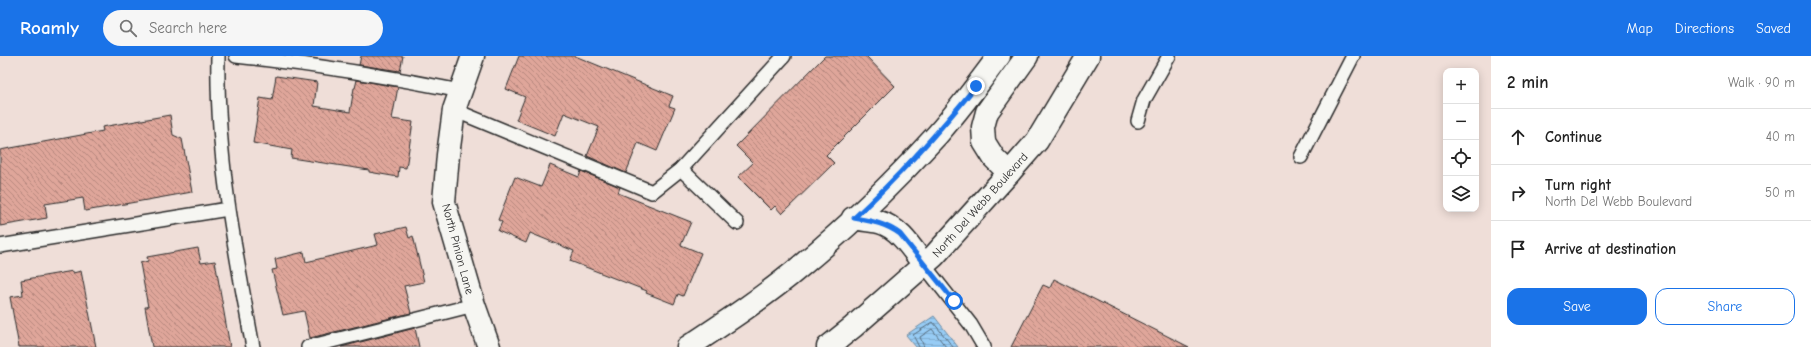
<!DOCTYPE html>
<html lang="en">
<head>
<meta charset="utf-8">
<style>
	body { margin:0; font-family:"Comic Neue",sans-serif; background:#f6f6f6; color:#222 }
	.controls { position:absolute; right:12px; top:12px; display:grid; overflow:hidden; border-radius:8px; box-shadow:0 2px 10px #0003 }
	.controls button { width:36px; height:36px; display:grid; place-items:center; padding:0; border:0; border-bottom:1px solid #e0e0e0; background:#fff; color:#222; font:20px sans-serif }
	.stop { position:absolute; width:12px; height:12px; margin:-9px; border:3px solid #1a73e8; border-radius:50%; background:#fff }
	.stop.end { background:#1a73e8; border-color:#fff; box-shadow:0 1px 4px #0008 }
	.list { margin:0; padding:0; list-style:none }
	h2 { display:flex; justify-content:space-between; align-items:center; height:52px; margin:0; padding:0 16px; font-size:17px }
	h2 small { font-size:13px; font-weight:400; color:#767676 }
	.list li { display:grid; grid-template-columns:26px 1fr auto; gap:12px; align-items:center; box-sizing:border-box; height:56px; padding:0 16px; border-top:1px solid #e0e0e0 }
	.list b { display:block; font-size:15px; white-space:nowrap }
	.list p { margin:0; font-size:13px; white-space:nowrap; color:#767676 }
	.list em { font-size:13px; font-style:normal; color:#767676 }
	.actions { display:flex; gap:8px; padding:12px 16px }
	.actions a { flex:1; padding:9px 0; border:1px solid #1a73e8; border-radius:12px; text-align:center; font-size:14px; color:#1a73e8 }
	.actions .main { background:#1a73e8; color:#fff }
	.icon { flex:none; width:22px; height:22px; fill:none; stroke:currentColor; stroke-width:2; stroke-linecap:round; stroke-linejoin:round }
	.map { position:relative; flex:none; width:1491px; height:291px; overflow:hidden }
	header { display:flex; align-items:center; gap:24px; box-sizing:border-box; height:56px; padding:0 20px; background:#1a73e8; color:#fff }
	header strong { font-size:19px }
	nav { display:flex; gap:22px; margin-inline-start:auto; font-size:14px }
	.search { width:280px; height:36px; background:#f6f6f6; display:flex; align-items:center; gap:10px; box-sizing:border-box; padding:0 14px; border-radius:22px; color:#767676; font-size:15px }
	main { display:flex }
	aside { flex:1; background:#fff }
	.map>svg:first-child { display:block }
	.water { fill:url(#water-rules); stroke:#6c8ca4 }
	.lines { fill:none; stroke-linecap:round; stroke-linejoin:round }
	.shore { stroke:#566b7c; stroke-width:1 }
	.building { fill:url(#building-back-hatch); stroke:#2b2b2b }
	.service-casing { stroke:#2b2b2b; stroke-width:16 }
	.minor-casing { stroke:#2b2b2b; stroke-width:25 }
	.tertiary-casing { stroke:#2b2b2b; stroke-width:25 }
	.service { stroke:#f6f6f2; stroke-width:13 }
	.minor { stroke:#f6f6f2; stroke-width:22 }
	.tertiary { stroke:#f6f6f2; stroke-width:22 }
	.route { stroke:#1a73e8; stroke-width:5 }
	.labels { text-anchor:middle; dominant-baseline:central; stroke-width:3; stroke-linejoin:round; paint-order:stroke }
	.street-label { font-size:12px; fill:#2b2b2b; stroke:#f6f6f2 }
</style>
</head>
<body>
<header>
<strong>Roamly</strong>
<div class="search"><svg class="icon" aria-label="search" viewBox="0 0 24 24"><circle cx="10" cy="10" r="6"/><path d="M15 15l6 6"/></svg>Search here</div>
<nav><a>Map</a><a>Directions</a><a>Saved</a></nav>
</header>
<main>
<div class="map">
<svg width="1491" height="291" viewBox="0 0 1491 291">
	<defs>
		<pattern id="water-rules" width="6" height="5" patternUnits="userSpaceOnUse"><rect width="6" height="5" fill="#97ccf5"/><path d="M0 2.5h6" fill="none" stroke="#82afd2"/></pattern>
		<pattern id="building-back-hatch" width="6" height="6" patternUnits="userSpaceOnUse"><rect width="6" height="6" fill="#dfa69a"/><path d="M-1 5l2 2M0 0l6 6M5-1l2 2" fill="none" stroke="#b5877e"/></pattern>
	</defs>
	<rect width="100%" height="100%" fill="#efded8"/>
	<filter id="ink" filterUnits="userSpaceOnUse"><feTurbulence type="fractalNoise" baseFrequency=".025" numOctaves="2"/><feDisplacementMap in="SourceGraphic" scale="8" xChannelSelector="R" yChannelSelector="G"/><feConvolveMatrix kernelMatrix="1 2 1 2 8 2 1 2 1" color-interpolation-filters="sRGB"/></filter>
	<g filter="url(#ink)">
		<path class="water" d="M934,260L958,291H916L906,279Z"/>
		<g class="lines">
			<g class="shore">
				<path d="M919,291L913,279L933,266L953,291"/>
				<path d="M924,291L920,281L932,273L946,291"/>
			</g>
		</g>
		<g class="building">
			<path d="M361,0H403L400,15L359,9Z"/>
			<path d="M519,0H575L673,40L669,50L675,52L657,95L638,87L626,117L587,100L599,71L564,57L555,80L516,64L525,41L506,33Z"/>
			<path d="M825,0H866L895,30L826,99L834,107L782,158L775,150L771,154L738,121L753,107L736,90Z"/>
			<path d="M276,20L317,26L314,50L350,56L354,32H355L357,24L398,31L392,63L413,66L406,112L399,111L398,121L369,116V114L291,102L292,94L253,87L260,42L272,44Z"/>
			<path d="M170,59L173,79L182,83L192,136L85,155L83,142L45,148L47,162L0,170V94L103,75L102,71Z"/>
			<path d="M550,109L579,121L581,115L620,131L618,137L691,166L681,189L701,197L683,240L678,238L674,248L646,237L647,235L570,205L574,195L530,177L526,187L498,175L502,166L498,164L515,121L541,131Z"/>
			<path d="M406,171L409,182L413,180L424,226L404,230L411,257L310,282L304,255L283,259L272,214L277,213L275,203L304,196L306,206L378,189L375,178Z"/>
			<path d="M198,192L201,207L215,205L230,291H152L145,251H148L140,207L148,205L147,201Z"/>
			<path d="M73,215V217L81,215L96,291H19L10,241L23,239L21,224Z"/>
			<path d="M1054,223L1189,291H1011L1043,229L1050,232Z"/>
			<path d="M415,272L419,291H341Z"/>
		</g>
		<g class="lines">
			<g class="service-casing">
				<g id="service">
					<path d="M218,0C216,98 235,195 253,291"/>
					<path d="M236,0C311,8 386,20 461,35"/>
					<path d="M454,54L652,136L681,113L784,0"/>
					<path d="M1138,65L1144,44L1169,0"/>
					<path d="M1301,101L1353,0"/>
					<path d="M681,113L737,167"/>
					<path d="M0,190L228,153"/>
					<path d="M924,209L971,269L984,291"/>
					<path d="M308,291L474,249"/>
				</g>
			</g>
			<g class="minor-casing">
				<path id="minor" d="M473,0L454,54L448,99L444,146L474,249L489,291"/>
			</g>
			<g class="tertiary-casing">
				<g id="tertiary">
					<path d="M1009,117L994,102L984,86L983,71L987,56L1027,0"/>
					<path d="M853,162C862,164 871,164 879,166C900,172 912,193 924,209"/>
					<path d="M688,291C726,266 767,239 801,210C849,170 895,125 937,79C959,54 979,27 999,0"/>
					<path d="M828,291L853,271L934,200L1009,117L1037,85L1088,0"/>
				</g>
			</g>
			<use href="#service" class="service"/>
			<use href="#minor" class="minor"/>
			<use href="#tertiary" class="tertiary"/>
		</g>
	</g>
	<g class="lines" filter="url(#ink)">
		<path class="route" d="M954,245L900,178C885,167 871,165 854,162C898,121 938,77 976,30"/>
	</g>
	<g class="labels">
		<g class="street-label">
			<text transform="translate(980 149) rotate(-48)">North Del Webb Boulevard</text>
			<text transform="translate(458 193) rotate(75)">North Pinion Lane</text>
		</g>
	</g>
</svg>
<div class="controls">
<button>+</button>
<button>−</button>
<button><svg class="icon" aria-label="locate" viewBox="0 0 24 24"><circle cx="12" cy="12" r="6"/><path d="M12 2v4M12 18v4M2 12h4M18 12h4"/></svg></button>
<button><svg class="icon" aria-label="layers" viewBox="0 0 24 24"><path d="M12 4l9 5-9 5-9-5zM3 14l9 5 9-5"/></svg></button>
</div>
<div class="stop" style="left:954px;top:245px"></div>
<div class="stop end" style="left:976px;top:30px"></div>
</div>
<aside>
<h2>2 min<small>Walk · 90 m</small></h2>
<ul class="list">
<li><svg class="icon" aria-label="ahead" viewBox="0 0 24 24"><path d="M12 20V5M6 11l6-6 6 6"/></svg><div><b>Continue</b></div><em>40 m</em></li>
<li><svg class="icon" aria-label="right" viewBox="0 0 24 24"><path d="M7 20v-9h11M14 6l5 5-5 5"/></svg><div><b>Turn right</b><p>North Del Webb Boulevard</p></div><em>50 m</em></li>
<li><svg class="icon" aria-label="arrive" viewBox="0 0 24 24"><path d="M6 21V4h12l-3 4 3 4H6"/></svg><div><b>Arrive at destination</b></div></li>
</ul>
<div class="actions"><a class="main">Save</a><a>Share</a></div>
</aside>
</main>
</body>
</html>
